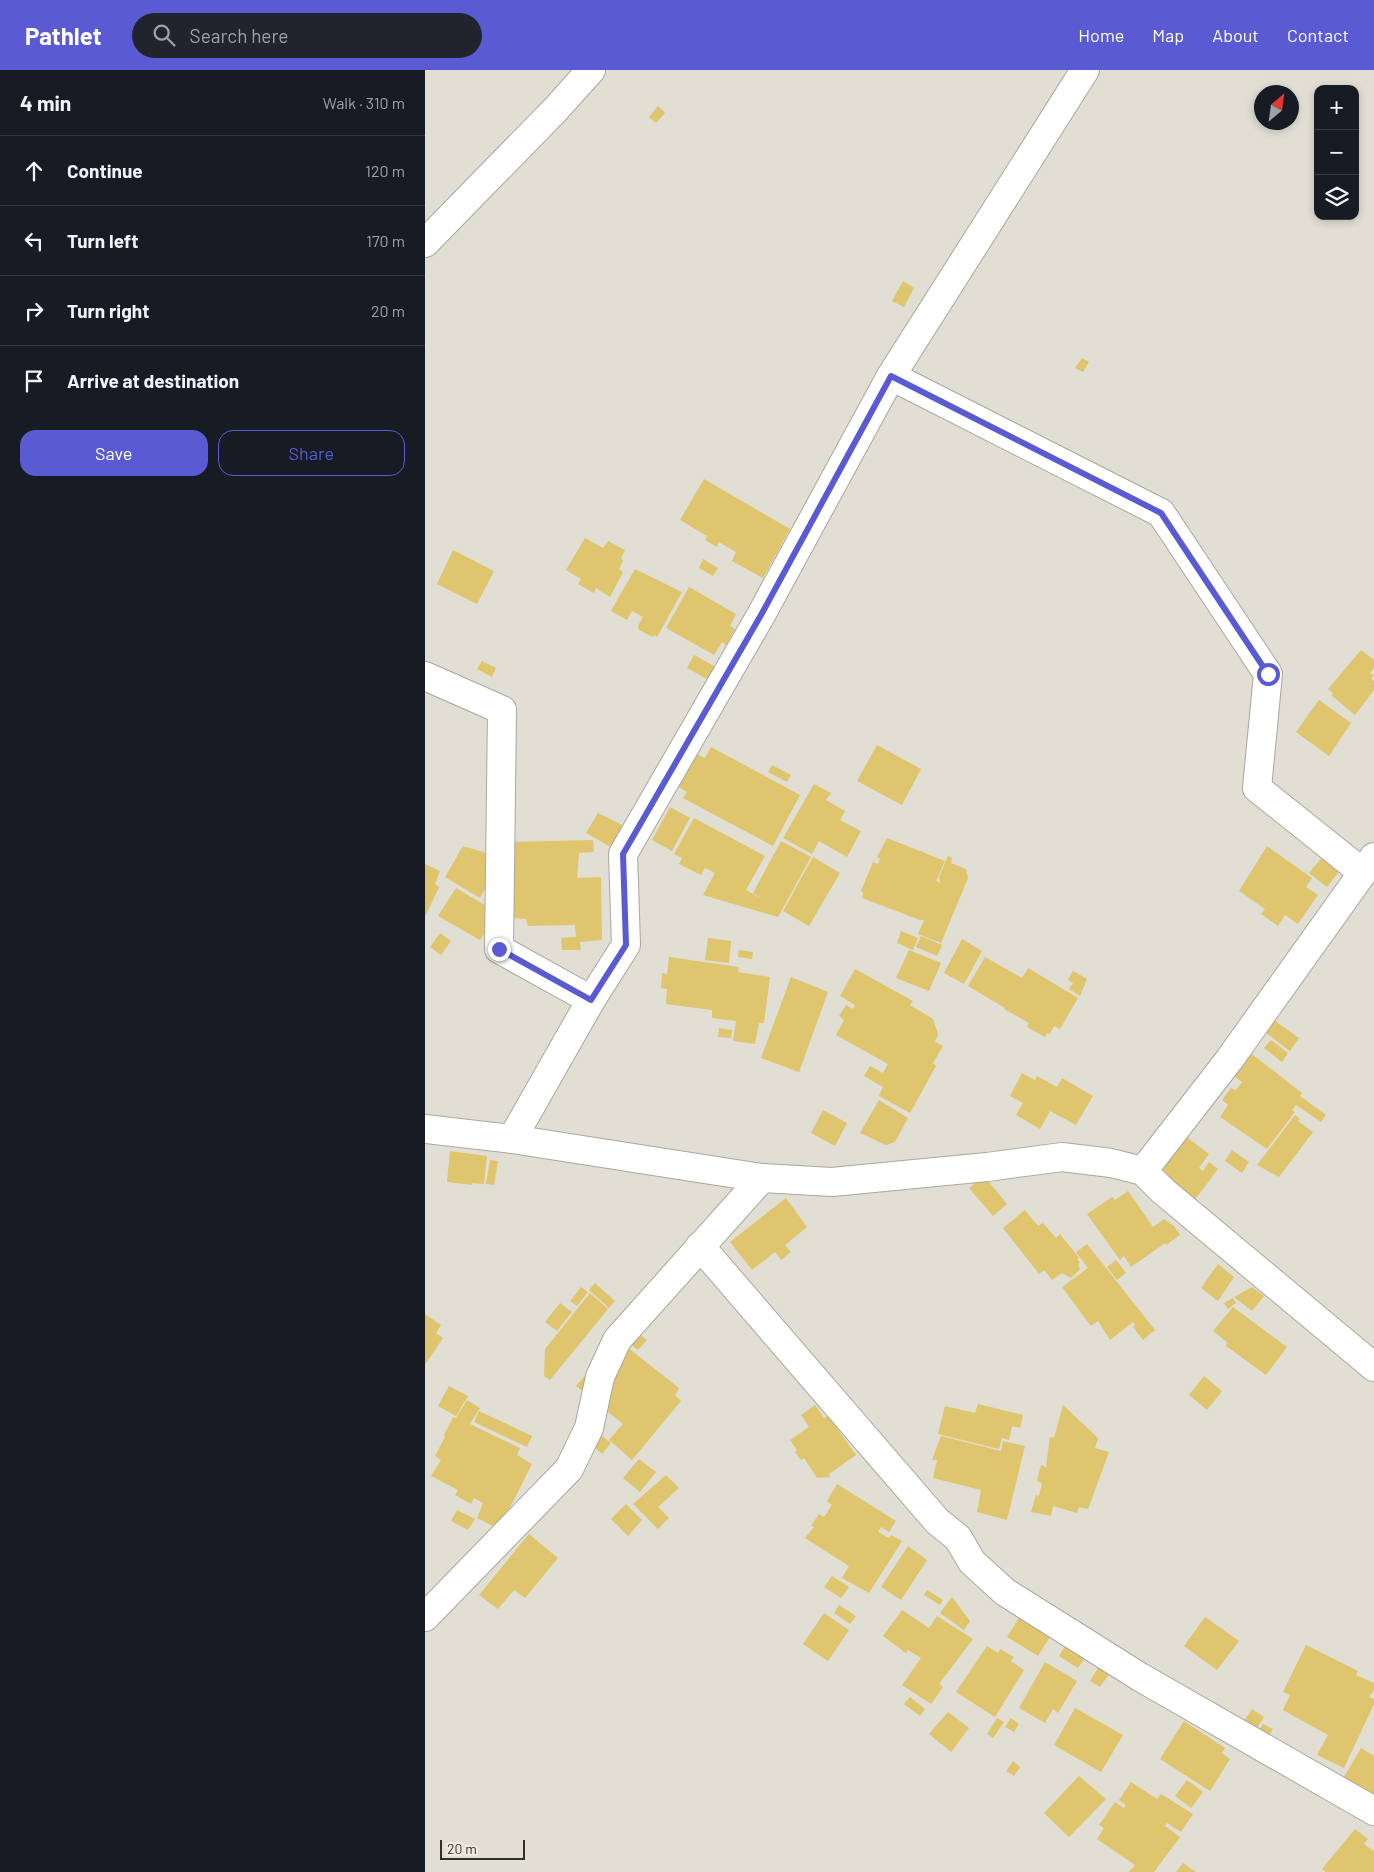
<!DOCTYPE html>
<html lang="en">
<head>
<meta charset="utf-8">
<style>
	body { margin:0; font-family:Barlow,sans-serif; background:#20242c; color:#f1f3f6 }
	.controls { position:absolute; right:15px; top:15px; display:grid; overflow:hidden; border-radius:10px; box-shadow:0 2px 8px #0003 }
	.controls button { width:45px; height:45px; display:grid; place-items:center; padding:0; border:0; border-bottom:1px solid #363941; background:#171b24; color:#f1f3f6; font:25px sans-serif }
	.compass { position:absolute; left:829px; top:15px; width:45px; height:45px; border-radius:50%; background:#171b24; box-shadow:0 2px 8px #0003; rotate:29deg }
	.scale { position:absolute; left:15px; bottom:12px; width:85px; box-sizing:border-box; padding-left:5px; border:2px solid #302f2b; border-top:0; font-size:14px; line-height:18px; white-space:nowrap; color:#302f2b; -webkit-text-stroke:4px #efebe1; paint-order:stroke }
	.stop { position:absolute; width:15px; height:15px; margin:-11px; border:4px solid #5a5bd3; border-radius:50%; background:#fff }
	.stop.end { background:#5a5bd3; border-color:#fff; box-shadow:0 1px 5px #0008 }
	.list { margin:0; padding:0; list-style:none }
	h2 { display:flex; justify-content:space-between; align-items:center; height:65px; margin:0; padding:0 20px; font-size:21px }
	h2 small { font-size:16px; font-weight:400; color:#9ea1a6 }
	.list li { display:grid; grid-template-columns:32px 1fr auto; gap:15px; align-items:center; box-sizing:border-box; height:70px; padding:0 20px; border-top:1px solid #363941 }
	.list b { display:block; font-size:19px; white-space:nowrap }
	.list em { font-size:16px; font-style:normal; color:#9ea1a6 }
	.actions { display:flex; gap:10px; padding:15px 20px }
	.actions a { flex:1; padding:11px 0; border:1px solid #5a5bd3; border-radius:15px; text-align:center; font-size:18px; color:#5a5bd3 }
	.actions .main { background:#5a5bd3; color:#fff }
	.icon { flex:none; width:28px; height:28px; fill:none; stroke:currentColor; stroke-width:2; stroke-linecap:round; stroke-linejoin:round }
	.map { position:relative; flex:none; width:949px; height:1802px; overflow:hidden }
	header { display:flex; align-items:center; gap:30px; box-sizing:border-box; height:70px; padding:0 25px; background:#5a5bd3; color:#fff }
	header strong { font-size:24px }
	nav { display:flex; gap:28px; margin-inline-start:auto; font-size:18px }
	.search { width:350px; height:45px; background:#20242c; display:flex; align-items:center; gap:12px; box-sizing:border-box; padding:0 18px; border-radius:28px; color:#9ea1a6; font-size:19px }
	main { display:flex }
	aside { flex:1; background:#171b24 }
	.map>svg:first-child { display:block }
	.building { fill:#dfc56d }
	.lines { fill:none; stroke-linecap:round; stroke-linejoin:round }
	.minor-casing { stroke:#aaa79d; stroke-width:30 }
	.minor { stroke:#fff; stroke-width:28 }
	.route { stroke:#5a5bd3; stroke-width:6 }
</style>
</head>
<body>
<header>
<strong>Pathlet</strong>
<div class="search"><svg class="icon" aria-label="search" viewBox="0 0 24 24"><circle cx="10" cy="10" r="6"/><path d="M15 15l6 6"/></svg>Search here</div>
<nav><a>Home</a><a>Map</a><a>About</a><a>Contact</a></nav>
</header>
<main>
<aside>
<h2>4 min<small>Walk · 310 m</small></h2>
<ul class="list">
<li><svg class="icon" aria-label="ahead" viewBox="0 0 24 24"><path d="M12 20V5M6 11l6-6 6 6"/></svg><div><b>Continue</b></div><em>120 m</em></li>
<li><svg class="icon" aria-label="left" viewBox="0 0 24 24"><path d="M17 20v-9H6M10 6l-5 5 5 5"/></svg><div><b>Turn left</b></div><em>170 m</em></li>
<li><svg class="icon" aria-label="right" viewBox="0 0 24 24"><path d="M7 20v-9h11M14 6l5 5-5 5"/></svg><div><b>Turn right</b></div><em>20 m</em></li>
<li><svg class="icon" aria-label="arrive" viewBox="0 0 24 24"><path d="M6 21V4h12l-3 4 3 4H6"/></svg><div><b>Arrive at destination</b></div></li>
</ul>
<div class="actions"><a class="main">Save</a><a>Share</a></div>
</aside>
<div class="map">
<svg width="949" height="1802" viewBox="0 0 949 1802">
	<rect width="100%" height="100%" fill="#e1ded4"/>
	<g class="building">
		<path d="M233,36L240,43L231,53L224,47Z"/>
		<path d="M478,211L489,218L479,237L467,231Z"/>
		<path d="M657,288L664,292L658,302L650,298Z"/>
		<path d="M279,409L365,459L338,508L307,491L311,482L294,472L292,477L280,470L282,466L255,450Z"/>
		<path d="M160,468L178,478L183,471L200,480L196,488L198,491L194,499L198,502L185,527L171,518L169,523L153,514L156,509L141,500Z"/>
		<path d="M28,480L69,501L52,534L12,514Z"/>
		<path d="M278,489L293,498L288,506L274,498Z"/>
		<path d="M210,499L257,522L232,567L229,565L228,567L214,560L213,556L218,547L207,541L202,550L186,541Z"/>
		<path d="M264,517L311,544L305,556L310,559L301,575L297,572L289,585L241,558Z"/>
		<path d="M936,580L949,590V598L945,603L949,605L946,608L949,611V620L930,645L906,625L908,623L903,619Z"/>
		<path d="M269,585L291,597L284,610L262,598Z"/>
		<path d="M57,591L71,598L67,607L52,599Z"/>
		<path d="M894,630L926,653L904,686L871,662Z"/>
		<path d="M452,675L496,699L477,735L432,711Z"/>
		<path d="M286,677L375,725L348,776L258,728L262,722L254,717L272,684L280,688Z"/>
		<path d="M347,695L366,705L362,712L343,702Z"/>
		<path d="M389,714L406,723L401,730L420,741L415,750L436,761L422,787L394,771L387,784L358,768Z"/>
		<path d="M245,737L265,748L247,781L227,770Z"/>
		<path d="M173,743L197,755L186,777L161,763Z"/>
		<path d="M269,748L340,786L321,820L339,830L328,823L356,771L386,787L353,847L278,825L290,803L280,798L276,805L254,794L257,788L249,784Z"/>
		<path d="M462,768L520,791L511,811L515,813L514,807L523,786L527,788L526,793L541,799L543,808L516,873L493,864L499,850H495L437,828L438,822L436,821L448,792L453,794L455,789L452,787Z"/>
		<path d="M168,770L169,782L154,783L152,808L176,807L177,870L155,872L156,880H137L136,868L151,867L150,855L103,856L101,849L86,848L83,772Z"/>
		<path d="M38,776L68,785V803L55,828L20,807Z"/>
		<path d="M842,776L887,808L881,817L893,825L873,854L860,845L853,856L836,844L840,839L814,821Z"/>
		<path d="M898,786L915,800L902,817L884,803Z"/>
		<path d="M388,787L415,803L384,856L358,841Z"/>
		<path d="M0,794L15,801L10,814L14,817L0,847Z"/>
		<path d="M31,818L68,840L66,853L55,870L13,846Z"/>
		<path d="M476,861L493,868L488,880L472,873Z"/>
		<path d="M15,863L26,871L16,885L5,877Z"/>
		<path d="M496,866L517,875L512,886L491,877Z"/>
		<path d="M283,868L306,871L304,893L280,890Z"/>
		<path d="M537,869L557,881L539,914L519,903Z"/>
		<path d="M314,880L328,882L327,889L313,887Z"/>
		<path d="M484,880L516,893L504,921L471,908Z"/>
		<path d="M244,887L314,897L313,902L345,907L339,953H334L330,974L308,971L311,951L287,948V940L241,934L242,919L236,918L237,903L242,904Z"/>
		<path d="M560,887L597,908L603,898L653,928L635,959L629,956L625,964L622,963L620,967L602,957L604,953L579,939L580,938L543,916Z"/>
		<path d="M430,899L488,931L485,935L508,949L513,964L510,972L518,976L508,993L511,996L485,1043L454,1026L458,1017L439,1006L445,996L458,1003L463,994L411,965L419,950L414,946L421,935L428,939L430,935L415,926Z"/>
		<path d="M648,901L662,909L655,926L644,919L648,913L643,910Z"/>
		<path d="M366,907L403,922L374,1002L336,988Z"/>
		<path d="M846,948L874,968L865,981L837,960Z"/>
		<path d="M294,958L307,960L306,968L293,967Z"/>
		<path d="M846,970L863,983L857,992L839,978Z"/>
		<path d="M823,981L877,1023L875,1026L901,1045L896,1052L871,1035L867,1040L870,1042L842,1079L795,1047L803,1035L797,1030L806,1018L811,1020L817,1012L805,1003Z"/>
		<path d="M597,1003L610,1010L612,1006L632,1017L637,1008L668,1026L651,1055L625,1041L615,1059L591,1045L598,1033L585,1026Z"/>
		<path d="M454,1030L483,1048L470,1072L461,1075L435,1063Z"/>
		<path d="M398,1040L422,1053L410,1076L386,1063Z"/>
		<path d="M870,1045L875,1049L873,1051L888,1062L854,1107L832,1095Z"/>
		<path d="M759,1065L784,1084L774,1098L778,1101L784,1092L793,1099L769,1131L730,1102Z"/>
		<path d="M807,1080L824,1092L817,1103L800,1091Z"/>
		<path d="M25,1081L62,1086L59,1114L47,1113V1115L22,1112Z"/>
		<path d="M65,1090L73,1091L69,1115L61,1114Z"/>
		<path d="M559,1106L582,1134L568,1146L544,1118Z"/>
		<path d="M703,1121L728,1157L739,1149L749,1156L755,1165L741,1175L740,1173L706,1197L699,1186L695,1190L662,1144L687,1127L690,1130Z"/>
		<path d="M361,1128L382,1157L360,1175L366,1182L356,1190L350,1182L327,1200L305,1172Z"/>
		<path d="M600,1140L613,1156L618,1153L631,1168L635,1164L654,1188L652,1189L655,1193L653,1194L655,1199L646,1208L637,1203L627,1210L619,1200L614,1204L578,1158Z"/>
		<path d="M662,1174L730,1260L718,1270L708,1257L710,1255L708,1252L685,1270L673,1251L666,1256L637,1217L663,1198L651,1182Z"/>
		<path d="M691,1190L701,1203L692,1210L682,1197Z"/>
		<path d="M793,1194L809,1207L793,1231L776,1218Z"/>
		<path d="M170,1213L190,1231L184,1238L164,1220Z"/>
		<path d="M156,1217L163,1222L152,1236L145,1231Z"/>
		<path d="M827,1217L839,1226L827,1241L809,1227Z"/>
		<path d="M165,1223L183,1239L125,1310L119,1306L120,1279Z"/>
		<path d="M808,1228L811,1233L803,1239L799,1233Z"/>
		<path d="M135,1233L147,1242L132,1261L120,1252Z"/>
		<path d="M808,1237L862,1277L841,1305L801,1276L802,1272L788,1261Z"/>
		<path d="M0,1244L16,1255L11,1263L18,1268L0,1295Z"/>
		<path d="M202,1254L222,1270L213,1280L193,1265Z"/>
		<path d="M192,1269L254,1318L250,1325L256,1331L207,1390L184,1370L198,1354L151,1316Z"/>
		<path d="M779,1306L797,1321L782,1340L764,1325Z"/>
		<path d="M24,1316L43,1326L31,1346L13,1336Z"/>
		<path d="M42,1330L55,1338L45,1354L95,1378L92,1385L107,1394L74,1459L52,1448L58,1433L49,1428L46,1434L30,1425L33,1420L6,1406L16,1390L10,1386L20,1367L19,1365L28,1347L31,1348Z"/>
		<path d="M553,1334L598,1345L595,1358L587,1356L584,1370L577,1368L574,1379L513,1364L520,1336L550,1343Z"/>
		<path d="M390,1335L399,1348L403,1346L431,1385L404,1404L405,1407L392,1408L379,1388L376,1390L370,1382L372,1380L365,1370L384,1357L376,1345Z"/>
		<path d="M638,1335L673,1368L670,1378L684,1382L663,1439L654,1437L652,1443L628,1436L626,1446L606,1442L611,1425L614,1426L617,1413L612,1411L616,1395L621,1397L625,1367L629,1368Z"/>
		<path d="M54,1341L107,1366L102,1377L49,1352Z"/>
		<path d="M175,1364L186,1373L177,1384L166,1374Z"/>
		<path d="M516,1366L576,1381L578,1371L600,1376L582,1450L552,1442L556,1420L508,1408L512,1390H507Z"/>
		<path d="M214,1389L231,1402L215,1422L198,1408Z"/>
		<path d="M241,1405L254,1418L233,1437L244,1448L233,1459L208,1434Z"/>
		<path d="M412,1414L471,1451L464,1462L456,1457L453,1462L464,1468L466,1465L477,1471L444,1523L417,1508L424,1496L380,1468L389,1457L386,1456L394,1444L399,1447L407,1435L402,1431Z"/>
		<path d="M201,1434L217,1450L203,1466L186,1449Z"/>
		<path d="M32,1440L50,1449L43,1460L26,1451Z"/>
		<path d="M104,1464L133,1488L100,1528L89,1520L73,1539L54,1525Z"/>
		<path d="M483,1476L502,1490L476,1530L456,1517Z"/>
		<path d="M407,1506L424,1517L416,1528L399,1517Z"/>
		<path d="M502,1520L518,1530L515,1535L499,1525Z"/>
		<path d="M527,1527L545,1551L539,1560L515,1543Z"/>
		<path d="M414,1535L431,1546L425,1554L409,1543Z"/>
		<path d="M602,1535L633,1554L613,1586L582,1567Z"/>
		<path d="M477,1540L504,1558L512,1546L548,1569L514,1614L518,1617L506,1634L477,1615L496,1588L483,1580L481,1583L458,1566Z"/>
		<path d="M399,1543L424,1560L403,1591L378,1574Z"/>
		<path d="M780,1547L814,1571L792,1600L759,1576Z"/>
		<path d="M645,1568L665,1580L653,1598L634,1586Z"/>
		<path d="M881,1575L933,1601L931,1605L949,1613V1621L944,1627L949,1629V1634L919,1698L892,1685L903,1665L858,1640L865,1625L858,1622Z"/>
		<path d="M562,1576L573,1583L575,1579L589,1587L586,1591L599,1600L570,1647L531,1622Z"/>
		<path d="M620,1592L652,1611L633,1643L628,1639L620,1653L594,1638Z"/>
		<path d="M676,1593L687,1600L675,1617L665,1611Z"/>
		<path d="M485,1627L500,1639L495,1646L479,1634Z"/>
		<path d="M650,1638L698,1665L676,1702L629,1675Z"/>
		<path d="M827,1639L839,1647L826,1667L814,1659Z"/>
		<path d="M523,1642L544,1658L526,1682L504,1664Z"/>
		<path d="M572,1648L579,1652L568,1668L562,1664Z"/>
		<path d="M586,1648L594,1654L589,1662L580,1657Z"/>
		<path d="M759,1651L800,1678L797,1683L805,1689L785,1721L735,1689Z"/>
		<path d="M838,1654L848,1659L838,1675L828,1669Z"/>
		<path d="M936,1678L949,1686V1744L910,1722Z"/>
		<path d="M588,1691L595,1697L589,1706L581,1701Z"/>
		<path d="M654,1706L681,1729L644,1767L619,1743Z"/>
		<path d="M762,1710L778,1722L766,1738L750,1726Z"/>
		<path d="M706,1712L732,1729L736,1724L768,1744L756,1762L742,1753L740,1756L755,1767L729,1802H704L710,1795L672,1769L679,1758L674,1755L690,1732L699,1738L701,1735L694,1730Z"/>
		<path d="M930,1759L943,1769L939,1774L949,1781V1802H901L897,1799Z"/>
		<path d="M758,1793L771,1802H751Z"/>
	</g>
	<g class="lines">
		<g class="minor-casing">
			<g id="minor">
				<path d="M0,173L131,39L166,0"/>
				<path d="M466,306L736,443L843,604L832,718L937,802"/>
				<path d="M0,606L77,640L74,879L166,930"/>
				<path d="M0,1059L87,1069L337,1108L407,1112L562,1097L637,1087L686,1093L718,1101L738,1121L949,1297"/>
				<path d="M87,1069L166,930L201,875L198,784L336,545L466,306L660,0"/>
				<path d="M718,1101L804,990L949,787"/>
				<path d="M275,1176L512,1451L533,1468L547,1492L580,1522L715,1607L949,1741"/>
				<path d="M0,1547L144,1399L164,1358L175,1307L192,1270L337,1108"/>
			</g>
		</g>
		<use href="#minor" class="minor"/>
	</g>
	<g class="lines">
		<path class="route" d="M74,879L166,930L201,875L198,784L336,545L466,306L736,443L843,604"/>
	</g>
</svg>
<div class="controls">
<button>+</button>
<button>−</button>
<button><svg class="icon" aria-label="layers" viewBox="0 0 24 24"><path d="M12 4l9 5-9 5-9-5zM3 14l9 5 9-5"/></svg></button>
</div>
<svg class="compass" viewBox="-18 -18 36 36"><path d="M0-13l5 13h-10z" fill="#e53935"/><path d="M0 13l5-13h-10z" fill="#9ea1a6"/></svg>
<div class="scale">20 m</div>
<div class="stop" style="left:843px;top:604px"></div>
<div class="stop end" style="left:74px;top:879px"></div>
</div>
</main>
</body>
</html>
